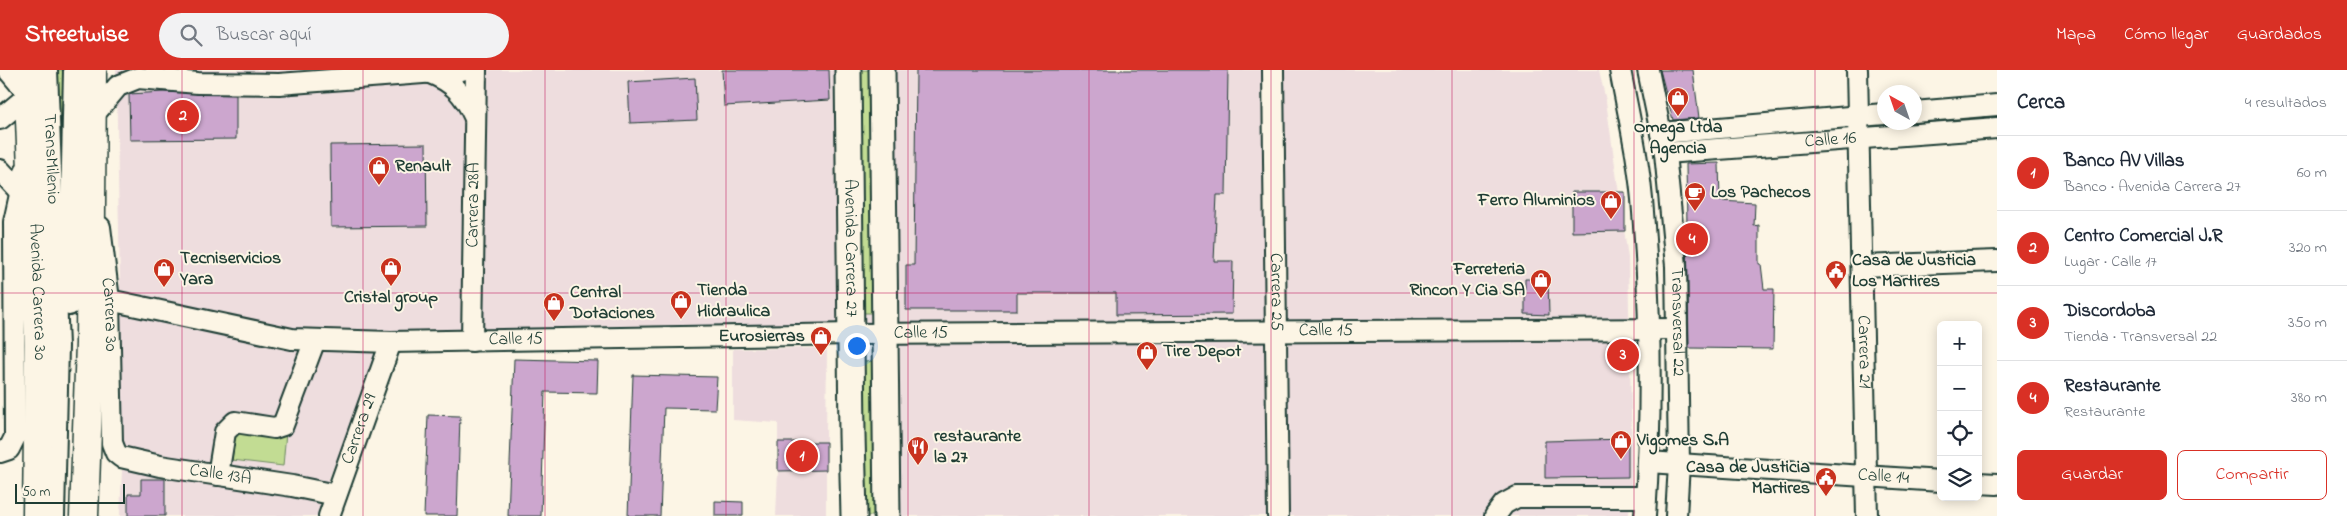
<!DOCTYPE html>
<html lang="es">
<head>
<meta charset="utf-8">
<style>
	body { margin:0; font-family:"Indie Flower",sans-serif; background:#f2f2f3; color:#1f2937 }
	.controls { position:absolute; right:15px; bottom:15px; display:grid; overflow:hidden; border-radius:8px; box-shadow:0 2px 12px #0003 }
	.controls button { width:45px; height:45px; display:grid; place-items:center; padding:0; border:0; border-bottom:1px solid #e0e1e3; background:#fff; color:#1f2937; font:25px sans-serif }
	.compass { position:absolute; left:1877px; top:15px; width:45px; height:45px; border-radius:50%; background:#fff; box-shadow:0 2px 12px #0003; rotate:320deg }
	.scale { position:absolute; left:15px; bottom:12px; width:110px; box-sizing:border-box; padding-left:5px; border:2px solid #1f3d34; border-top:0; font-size:14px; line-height:18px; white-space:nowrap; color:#1f3d34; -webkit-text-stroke:4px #fcf5e5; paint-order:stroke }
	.you { position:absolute; left:856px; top:275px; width:18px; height:18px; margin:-12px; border:4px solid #fff; border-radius:50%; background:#1a73e8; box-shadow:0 0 0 8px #1a73e833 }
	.badge { display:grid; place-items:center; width:32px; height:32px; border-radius:50%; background:#d93025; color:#fff; font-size:16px; font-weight:700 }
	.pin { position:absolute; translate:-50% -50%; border:2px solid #fff; box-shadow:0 1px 5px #0006 }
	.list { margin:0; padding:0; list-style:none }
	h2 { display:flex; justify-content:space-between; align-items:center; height:65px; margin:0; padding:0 20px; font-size:21px }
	h2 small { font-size:16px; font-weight:400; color:#747a83 }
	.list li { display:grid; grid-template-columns:32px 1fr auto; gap:15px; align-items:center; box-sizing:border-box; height:75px; padding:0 20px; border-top:1px solid #e0e1e3 }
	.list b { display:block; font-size:19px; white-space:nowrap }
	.list p { margin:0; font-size:16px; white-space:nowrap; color:#747a83 }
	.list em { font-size:16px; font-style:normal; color:#747a83 }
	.actions { display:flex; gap:10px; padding:15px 20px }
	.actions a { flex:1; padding:11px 0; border:1px solid #d93025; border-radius:8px; text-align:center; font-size:18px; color:#d93025 }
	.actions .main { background:#d93025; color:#fff }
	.icon { flex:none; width:28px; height:28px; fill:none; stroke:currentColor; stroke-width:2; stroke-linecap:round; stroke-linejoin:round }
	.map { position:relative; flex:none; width:1997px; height:446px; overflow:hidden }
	header { display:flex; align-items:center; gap:30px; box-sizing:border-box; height:70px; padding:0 25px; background:#d93025; color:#fff }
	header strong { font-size:24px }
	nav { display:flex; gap:28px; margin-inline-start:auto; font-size:18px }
	.search { width:350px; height:45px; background:#f2f2f3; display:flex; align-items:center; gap:12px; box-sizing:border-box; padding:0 18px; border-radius:28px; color:#747a83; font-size:19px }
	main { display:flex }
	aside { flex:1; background:#fff }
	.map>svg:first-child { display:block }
	.built { fill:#eeddde }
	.green { fill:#c2dc93; stroke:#708c64 }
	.building { fill:#cca6ce; stroke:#1f3d34 }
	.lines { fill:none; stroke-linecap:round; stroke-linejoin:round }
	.minor-casing { stroke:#1f3d34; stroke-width:24 }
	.major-casing { stroke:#1f3d34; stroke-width:29 }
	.highway-casing { stroke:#1f3d34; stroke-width:31 }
	.minor { stroke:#fcf5e5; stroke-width:20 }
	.major { stroke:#fcf5e5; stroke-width:25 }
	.highway { stroke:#fcf5e5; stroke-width:28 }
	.grid { fill:none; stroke:#c2185b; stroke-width:1; stroke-opacity:0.55 }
	.labels { text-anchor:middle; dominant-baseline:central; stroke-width:4; stroke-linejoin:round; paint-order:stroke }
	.poi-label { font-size:18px; font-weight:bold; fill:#1f3d34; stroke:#fcf5e5; text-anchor:start }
	.street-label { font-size:18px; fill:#1f3d34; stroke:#fcf5e5 }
</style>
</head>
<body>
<header>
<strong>Streetwise</strong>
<div class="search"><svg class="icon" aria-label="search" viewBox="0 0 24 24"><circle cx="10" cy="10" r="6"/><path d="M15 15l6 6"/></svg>Buscar aquí</div>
<nav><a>Mapa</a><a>Cómo llegar</a><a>Guardados</a></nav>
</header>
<main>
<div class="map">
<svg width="1997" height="446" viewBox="0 0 1997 446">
	<rect width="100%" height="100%" fill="#fcf5e5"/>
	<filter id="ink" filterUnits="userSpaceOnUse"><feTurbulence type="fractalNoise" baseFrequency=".02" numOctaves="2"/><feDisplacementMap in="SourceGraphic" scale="10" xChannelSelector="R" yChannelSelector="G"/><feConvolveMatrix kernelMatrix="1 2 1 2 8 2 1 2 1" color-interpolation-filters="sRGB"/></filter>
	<g filter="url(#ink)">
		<g class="built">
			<path d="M116,0H1599L1606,31L1628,188L1632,393L1629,446H898L895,252L386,264L325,419L319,446H120L123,376Z"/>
			<path d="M827,278L826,372H778V353L733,350V279Z"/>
			<path d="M826,400V446H776L778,401Z"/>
		</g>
		<g class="green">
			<path d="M56,0H63L60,91Z"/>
			<path d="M860,0H873L877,243H863Z"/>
			<path d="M876,291L878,446H863L861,292Z"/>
			<path d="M236,355L286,362L283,396L232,390Z"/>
		</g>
		<g class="building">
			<path d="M722,0H829L830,30L724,36Z"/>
			<path d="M916,0H1228L1226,125H1217L1214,191H1233L1232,244L1116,245V223H1017V240H906V195H914Z"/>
			<path d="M1660,0H1693L1699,48L1673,50Z"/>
			<path d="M695,8L697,50L630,53L628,12Z"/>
			<path d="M164,22L236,25V69L130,70L129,24Z"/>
			<path d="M426,74L427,156L331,157L330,75Z"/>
			<path d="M1719,93L1720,131L1755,133L1754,156L1759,155V194H1761L1764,219H1774L1773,279L1689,278L1686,94Z"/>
			<path d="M1572,122H1625V161L1572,162Z"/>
			<path d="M1525,209H1548L1549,245L1525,244Z"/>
			<path d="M514,289L598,291L597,323L545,322L541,446H508Z"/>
			<path d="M633,305L717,307L715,339L664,338L660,446H628Z"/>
			<path d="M428,345L460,346L457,446H424Z"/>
			<path d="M1628,369V407L1545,408V371Z"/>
			<path d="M778,372H826V400L778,401Z"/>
			<path d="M141,409H165V446H128V424H141Z"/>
			<path d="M715,431L743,432V446H715Z"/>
		</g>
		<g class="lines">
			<g class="minor-casing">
				<g id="minor">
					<path id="s1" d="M47,0L58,276L54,446"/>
					<path id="s2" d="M1273,0L1278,446"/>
					<path d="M1620,0C1629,47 1640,95 1643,142C1651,243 1652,346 1645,446"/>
					<path id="s3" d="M1648,0L1665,83L1676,196L1679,394L1676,446"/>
					<path id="s4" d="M1857,0L1867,446"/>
					<path d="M430,3C453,12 464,24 474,46"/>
					<path d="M1914,42L1997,35"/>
					<path d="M92,47L118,16L138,8L198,13L279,14L462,0"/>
					<path d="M0,49L29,25L8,0"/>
					<path d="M1661,63L1884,44"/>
					<path id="s5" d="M1665,83L1997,58"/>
					<path d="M0,100L21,123L29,128"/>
					<path id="s6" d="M100,157L109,230L112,373L116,383L121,387L160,396L292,416L336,425"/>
					<path d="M1862,196L1997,191"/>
					<path id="s7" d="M109,230L292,269L391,272L852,264L1677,259"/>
					<path d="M69,235L74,0"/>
					<path id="s8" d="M472,271L476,0"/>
					<path d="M0,382L9,379L15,367L14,152L25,102"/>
					<path id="s9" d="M1648,392L1941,411"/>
					<path d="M218,405L225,362L235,352L274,358L283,355L315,270"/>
					<path d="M1978,413L1997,414"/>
					<path id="s10" d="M329,446L391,272"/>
					<path d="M1495,446L1504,434L1517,427H1646"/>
				</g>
			</g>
			<g class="major-casing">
				<g id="major">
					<path id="s11" d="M848,0L852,365L854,446"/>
					<path d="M882,0L887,446"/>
				</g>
			</g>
			<g class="highway-casing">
				<g id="highway">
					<path id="s12" d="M28,0L39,274L37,446"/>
					<path d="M84,446L90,273L92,0"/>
				</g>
			</g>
			<use href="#minor" class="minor"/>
			<use href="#major" class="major"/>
			<use href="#highway" class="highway"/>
		</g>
	</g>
	<path class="grid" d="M182,0V446M363,0V446M545,0V446M726,0V446M908,0V446M1089,0V446M1271,0V446M1452,0V446M1634,0V446M1815,0V446M0,223H1997"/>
	<defs>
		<g id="shop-pin" transform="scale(1.125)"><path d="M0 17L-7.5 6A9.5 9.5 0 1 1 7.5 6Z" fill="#c8321e" stroke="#fcf5e5"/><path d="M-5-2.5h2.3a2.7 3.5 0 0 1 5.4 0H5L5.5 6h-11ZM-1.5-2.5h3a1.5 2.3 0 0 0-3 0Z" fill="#fff"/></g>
		<g id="cafe-pin" transform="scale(1.125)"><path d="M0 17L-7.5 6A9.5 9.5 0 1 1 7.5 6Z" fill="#c8321e" stroke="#fcf5e5"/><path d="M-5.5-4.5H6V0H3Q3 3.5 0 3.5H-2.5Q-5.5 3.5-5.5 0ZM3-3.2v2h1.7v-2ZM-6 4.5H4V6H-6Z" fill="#fff"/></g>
		<g id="civic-pin" transform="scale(1.125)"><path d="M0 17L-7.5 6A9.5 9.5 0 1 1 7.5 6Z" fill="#c8321e" stroke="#fcf5e5"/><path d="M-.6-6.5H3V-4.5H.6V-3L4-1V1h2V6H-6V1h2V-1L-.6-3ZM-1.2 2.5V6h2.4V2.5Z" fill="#fff"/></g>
		<g id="restaurant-pin" transform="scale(1.125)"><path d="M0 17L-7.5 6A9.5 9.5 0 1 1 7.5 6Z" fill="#c8321e" stroke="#fcf5e5"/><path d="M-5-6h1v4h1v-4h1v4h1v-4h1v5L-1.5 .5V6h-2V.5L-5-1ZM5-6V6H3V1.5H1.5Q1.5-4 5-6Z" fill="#fff"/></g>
	</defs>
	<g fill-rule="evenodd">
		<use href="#shop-pin" x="1678" y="28"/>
		<use href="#shop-pin" x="379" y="97"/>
		<use href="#cafe-pin" x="1695" y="123"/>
		<use href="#shop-pin" x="1611" y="131"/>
		<use href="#shop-pin" x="391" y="198"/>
		<use href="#shop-pin" x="164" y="199"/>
		<use href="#civic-pin" x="1836" y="201"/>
		<use href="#shop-pin" x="1541" y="210"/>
		<use href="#shop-pin" x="681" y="231"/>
		<use href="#shop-pin" x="554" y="233"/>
		<use href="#shop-pin" x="821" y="267"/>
		<use href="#shop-pin" x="1147" y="282"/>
		<use href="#shop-pin" x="1621" y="371"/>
		<use href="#restaurant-pin" x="918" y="377"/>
		<use href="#civic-pin" x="1826" y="408"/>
	</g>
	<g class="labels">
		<g class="poi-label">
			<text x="1678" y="58" text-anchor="middle">Omega Ltda<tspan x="1678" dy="21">Agencia</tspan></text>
			<text x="395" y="97">Renault</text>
			<text x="1711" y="123">Los Pachecos</text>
			<text x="1595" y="131" text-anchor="end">Ferro Aluminios</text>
			<text x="180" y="189">Tecniservicios<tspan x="180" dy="21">Yara</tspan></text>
			<text x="1852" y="191">Casa de Justicia<tspan x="1852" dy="21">Los Martires</tspan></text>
			<text x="1525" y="200" text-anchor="end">Ferreteria<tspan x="1525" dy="21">Rincon Y Cia SA</tspan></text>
			<text x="697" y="221">Tienda<tspan x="697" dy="21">Hidraulica</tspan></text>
			<text x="570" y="223">Central<tspan x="570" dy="21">Dotaciones</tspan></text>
			<text x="391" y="228" text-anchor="middle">Cristal group</text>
			<text x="805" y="267" text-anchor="end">Eurosierras</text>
			<text x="1163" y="282">Tire Depot</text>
			<text x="934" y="367">restaurante<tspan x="934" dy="21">la 27</tspan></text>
			<text x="1637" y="371">Vigomes S.A</text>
			<text x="1810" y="398" text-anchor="end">Casa de Justicia<tspan x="1810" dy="21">Martires</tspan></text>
		</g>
		<g class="street-label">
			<text stroke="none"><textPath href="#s5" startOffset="166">Calle 16</textPath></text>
			<text stroke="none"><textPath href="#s1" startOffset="89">TransMilenio</textPath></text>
			<text stroke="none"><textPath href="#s8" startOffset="136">Carrera 28A</textPath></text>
			<text stroke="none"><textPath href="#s11" startOffset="178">Avenida Carrera 27</textPath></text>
			<text stroke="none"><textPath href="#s12" startOffset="222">Avenida Carrera 30</textPath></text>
			<text stroke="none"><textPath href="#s2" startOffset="222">Carrera 25</textPath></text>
			<text stroke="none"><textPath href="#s6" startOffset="88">Carrera 30</textPath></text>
			<text stroke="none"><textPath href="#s3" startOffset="254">Transversal 22</textPath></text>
			<text stroke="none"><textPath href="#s7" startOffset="1221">Calle 15</textPath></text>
			<text stroke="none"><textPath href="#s7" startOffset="816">Calle 15</textPath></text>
			<text stroke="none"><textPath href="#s7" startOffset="411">Calle 15</textPath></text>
			<text stroke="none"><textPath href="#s4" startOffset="282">Carrera 21</textPath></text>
			<text stroke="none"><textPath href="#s10" startOffset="92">Carrera 29</textPath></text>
			<text stroke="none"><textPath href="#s6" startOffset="335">Calle 13A</textPath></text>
			<text stroke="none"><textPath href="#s9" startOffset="236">Calle 14</textPath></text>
		</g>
	</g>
</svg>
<div class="controls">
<button>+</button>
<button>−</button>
<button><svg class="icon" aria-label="locate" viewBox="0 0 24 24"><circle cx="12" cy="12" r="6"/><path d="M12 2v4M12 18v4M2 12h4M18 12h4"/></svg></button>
<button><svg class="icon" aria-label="layers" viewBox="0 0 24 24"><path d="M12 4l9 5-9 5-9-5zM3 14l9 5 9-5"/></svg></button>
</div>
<svg class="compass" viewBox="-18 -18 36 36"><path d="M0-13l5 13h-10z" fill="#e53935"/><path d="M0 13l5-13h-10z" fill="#747a83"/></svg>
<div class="scale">50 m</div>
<div class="you"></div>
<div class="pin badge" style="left:802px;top:386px">1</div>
<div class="pin badge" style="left:183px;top:46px">2</div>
<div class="pin badge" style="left:1623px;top:285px">3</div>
<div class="pin badge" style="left:1692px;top:169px">4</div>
</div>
<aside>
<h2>Cerca<small>4 resultados</small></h2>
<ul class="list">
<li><span class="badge">1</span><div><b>Banco AV Villas</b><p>Banco · Avenida Carrera 27</p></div><em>60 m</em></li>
<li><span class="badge">2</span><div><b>Centro Comercial J.R</b><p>Lugar · Calle 17</p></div><em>320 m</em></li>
<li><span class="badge">3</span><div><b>Discordoba</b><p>Tienda · Transversal 22</p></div><em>350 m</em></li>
<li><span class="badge">4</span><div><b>Restaurante</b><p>Restaurante</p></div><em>380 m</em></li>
</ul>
<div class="actions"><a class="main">Guardar</a><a>Compartir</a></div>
</aside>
</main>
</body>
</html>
